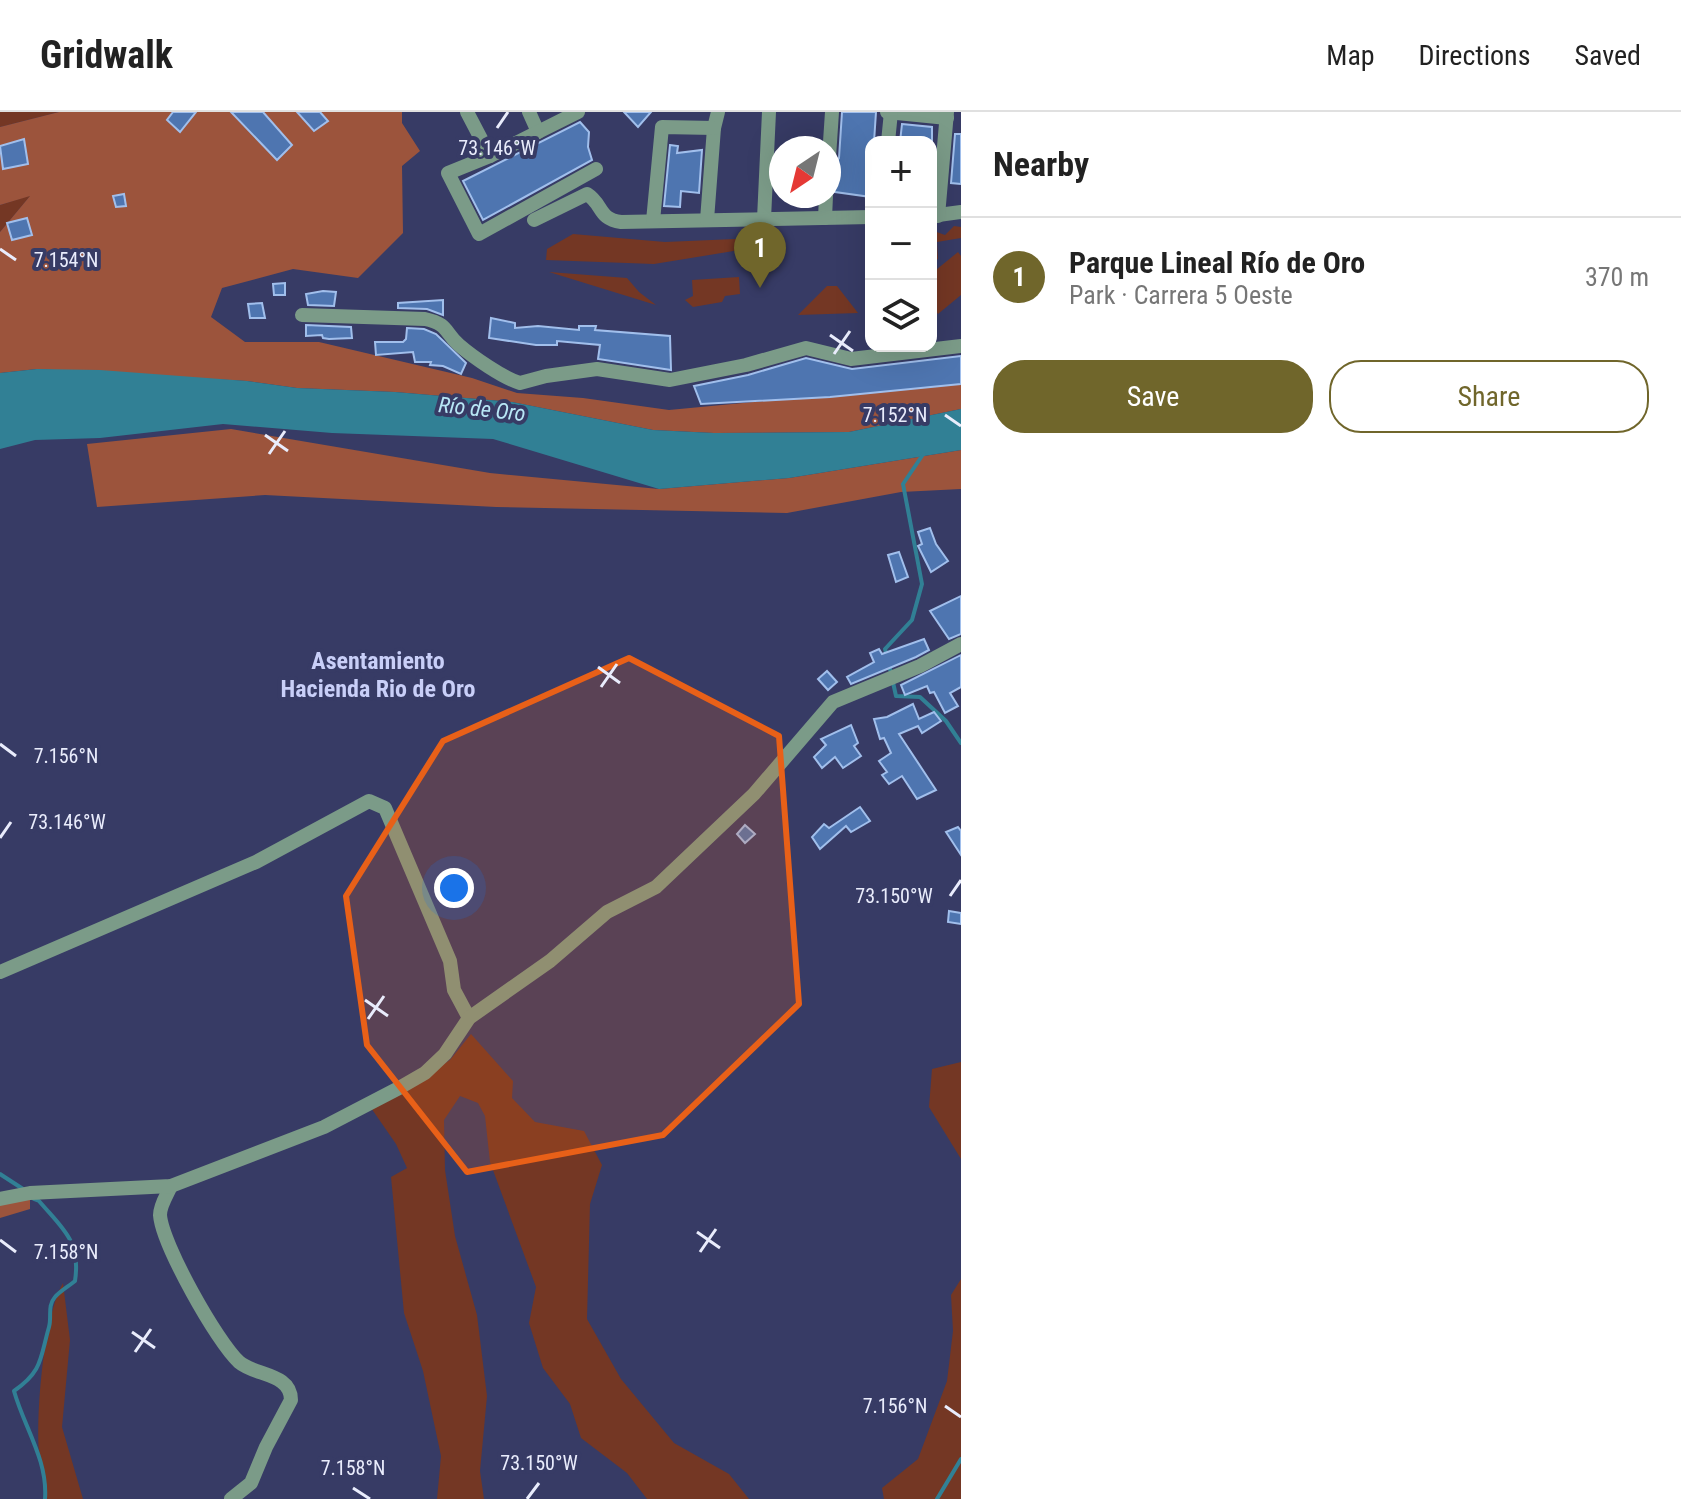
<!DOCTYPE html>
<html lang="en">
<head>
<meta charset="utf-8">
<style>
	body { margin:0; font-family:"Roboto Condensed",sans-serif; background:#f6f6f6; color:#222 }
	.controls { position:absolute; right:24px; top:24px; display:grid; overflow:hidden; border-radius:16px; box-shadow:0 8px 32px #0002 }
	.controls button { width:72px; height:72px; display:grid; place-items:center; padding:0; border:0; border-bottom:2px solid #e0e0e0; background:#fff; color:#222; font:40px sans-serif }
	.compass { position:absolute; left:769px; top:24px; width:72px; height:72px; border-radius:50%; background:#fff; box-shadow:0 8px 32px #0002; rotate:215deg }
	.you { position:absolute; left:454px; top:776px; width:28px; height:28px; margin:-20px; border:6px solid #fff; border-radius:50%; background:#1a73e8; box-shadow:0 0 0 12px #1a73e833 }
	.badge { display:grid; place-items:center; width:52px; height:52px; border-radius:50%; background:#70662b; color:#fff; font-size:26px; font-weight:700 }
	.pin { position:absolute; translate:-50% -66px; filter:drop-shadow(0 2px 4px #0008) }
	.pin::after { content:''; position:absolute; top:42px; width:28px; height:24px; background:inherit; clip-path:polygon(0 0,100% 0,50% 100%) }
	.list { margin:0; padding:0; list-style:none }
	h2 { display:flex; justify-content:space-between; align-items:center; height:104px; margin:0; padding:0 32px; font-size:34px }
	h2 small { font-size:26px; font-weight:400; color:#767676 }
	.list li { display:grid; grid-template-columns:52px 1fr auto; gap:24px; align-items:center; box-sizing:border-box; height:120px; padding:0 32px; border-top:2px solid #e0e0e0 }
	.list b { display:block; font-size:30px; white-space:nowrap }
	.list p { margin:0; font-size:26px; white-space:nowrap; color:#767676 }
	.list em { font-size:26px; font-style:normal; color:#767676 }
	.actions { display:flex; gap:16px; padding:24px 32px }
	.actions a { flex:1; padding:18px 0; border:2px solid #70662b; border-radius:32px; text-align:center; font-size:28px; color:#70662b }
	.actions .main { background:#70662b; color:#fff }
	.icon { flex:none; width:44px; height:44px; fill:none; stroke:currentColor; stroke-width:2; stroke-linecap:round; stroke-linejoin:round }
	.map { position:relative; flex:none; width:961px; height:1387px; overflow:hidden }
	header { display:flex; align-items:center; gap:48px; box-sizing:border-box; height:112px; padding:0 40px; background:#fff; border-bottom:2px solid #e0e0e0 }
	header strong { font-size:38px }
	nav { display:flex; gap:44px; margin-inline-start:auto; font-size:28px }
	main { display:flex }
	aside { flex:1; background:#fff }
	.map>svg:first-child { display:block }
	.green { fill:#743724 }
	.forest { fill:#9c543c }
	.water { fill:#318095 }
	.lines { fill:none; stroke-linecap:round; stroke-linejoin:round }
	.stream { stroke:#318095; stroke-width:4 }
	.building { fill:#4e75b0; stroke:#a1bfec; stroke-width:2 }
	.minor { stroke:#7b9b88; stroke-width:14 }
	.marked { fill:#e86018; fill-opacity:0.2; stroke:#e86018; stroke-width:6; stroke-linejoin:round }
	.ticks { fill:none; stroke:#e9ecfc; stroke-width:3 }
	.labels { text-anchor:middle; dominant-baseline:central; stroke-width:8; stroke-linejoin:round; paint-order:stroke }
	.water-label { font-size:22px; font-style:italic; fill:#b8e7f6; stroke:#373b65 }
	.quarter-label { font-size:24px; font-weight:bold; fill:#c9cff8; stroke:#373b65 }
	.ticks-label { font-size:20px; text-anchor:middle; fill:#e9ecfc; stroke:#373b65; stroke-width:8; stroke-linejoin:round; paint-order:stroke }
</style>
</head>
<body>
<header>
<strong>Gridwalk</strong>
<nav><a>Map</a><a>Directions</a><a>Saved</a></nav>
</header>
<main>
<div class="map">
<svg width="961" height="1387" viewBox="0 0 961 1387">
	<rect width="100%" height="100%" fill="#373b65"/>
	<g class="green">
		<path d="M0,0H59L0,15Z"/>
		<path d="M31,83L0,120V93Z"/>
		<path d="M954,114L961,115V126L937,130L938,147L931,151V118L945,123Z"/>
		<path d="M573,122L665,130L780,125L783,131L654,152L546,148L547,137Z"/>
		<path d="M958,140L961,144V183L938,202L931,193V162Z"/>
		<path d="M549,160L627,166L639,180L656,193Z"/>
		<path d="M739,165L740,182L725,184L722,190L693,195L685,188L693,184L692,168Z"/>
		<path d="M827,174H837L858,201L798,203Z"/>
		<path d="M471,922L513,969L512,986L535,1010L584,1019L602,1053L590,1092L587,1207L621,1267L674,1331L729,1362L749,1387H647L627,1361L581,1326L570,1292L543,1256L529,1211L536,1175L490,1050L485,1004L478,991L460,984L444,1008L445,1058L455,1124L477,1203L487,1284L480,1359L484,1387H437L441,1344L423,1259L404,1201L391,1065L407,1056L396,1032L369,993L399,981L450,948Z"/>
		<path d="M961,950V1047L929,995L932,957Z"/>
		<path d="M961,1167V1387H884L882,1376L918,1347L947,1269L953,1219L951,1183Z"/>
		<path d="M63,1171L70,1228L62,1315L83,1387H45C47,1370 40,1355 39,1338C36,1300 44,1203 63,1171Z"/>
	</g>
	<g class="forest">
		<path d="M59,0H402V11L420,39L402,54L403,121L358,166L293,157L222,176L211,205L245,230H319L472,266L517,281L583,286L669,298L775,288L961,262V297L849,320L714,321L653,318L512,290L395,280L297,276L247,269L37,257L0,261V120L30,84L0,93V15Z"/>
		<path d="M231,317L490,361L659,377L789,366L961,338V377L901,380L787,401L496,395L265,383L97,395L87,332Z"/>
		<path d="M30,1085V1097L0,1106V1091Z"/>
	</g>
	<path class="water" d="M37,257L100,258L247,269L297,276L395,280L512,290L653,318L714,321L849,320L961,297V338L789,366L659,377L493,327L332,321L223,312L100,326L35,328L0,337V261Z"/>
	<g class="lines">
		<g class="stream">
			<path d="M887,544L885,537L912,508L922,472L903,372L924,341"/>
			<path d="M889,552L896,584L920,585L946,609L961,631"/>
			<path d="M0,1062L23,1077"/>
			<path d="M34,1087L39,1089C63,1117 81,1129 75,1169C69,1174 60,1179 55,1185C47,1194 52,1205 49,1215C40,1246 43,1259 14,1279C24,1315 48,1348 45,1387"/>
			<path d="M937,1387L961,1347"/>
		</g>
	</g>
	<g class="building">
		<path d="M173,0H196L180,20L167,8Z"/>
		<path d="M231,0H263L292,33L277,48Z"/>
		<path d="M297,0H320L328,9L314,19Z"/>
		<path d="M624,0H651L638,15Z"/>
		<path d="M842,0H876L874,30H871V85L835,80L830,75L832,54L839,46Z"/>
		<path d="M580,10L589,20L588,35L592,48L483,108L463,69Z"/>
		<path d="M902,12L932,15V30H900Z"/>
		<path d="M955,22H961V72L951,71Z"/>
		<path d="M24,27L28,52L3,57L0,34Z"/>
		<path d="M670,33L678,34L677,41L702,38L699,81L681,79L680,95L664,94Z"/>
		<path d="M124,82L126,94L116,95L113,84Z"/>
		<path d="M27,106L32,123L12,128L7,111Z"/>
		<path d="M285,171V183H274L273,172Z"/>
		<path d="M323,179L336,180L334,194L308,193L306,182Z"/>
		<path d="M443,188V203L427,197L398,196V191Z"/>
		<path d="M262,191L265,206H250L248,192Z"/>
		<path d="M491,206L515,211V216L538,214L579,218V214H596L595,218L670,224L671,258L598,247L600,233L557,229V233H536L489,226Z"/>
		<path d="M306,213L351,215L352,226L329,227L323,226L322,223L306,224Z"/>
		<path d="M407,216L424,217L436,222L466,251L461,262L443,254L430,253L431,250H415L413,240L376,243L375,230H403L406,227Z"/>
		<path d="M961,244V272L830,285L701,292L694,274L748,263L806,246L852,257Z"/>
		<path d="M930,416L936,432L948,449L931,460L918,434L922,432L918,420Z"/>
		<path d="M899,440L908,465L896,470L888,443Z"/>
		<path d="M961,484V522L949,527L930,499Z"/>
		<path d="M924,527L929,538L916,545L851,572L847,565L874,550L870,541L879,537L882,542Z"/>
		<path d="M961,543V575L950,581L958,594L945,601L934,580L930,581L927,574L905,583L901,573Z"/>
		<path d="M827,559L837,570L828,578L818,567Z"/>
		<path d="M913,592L919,607L934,600L941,609L922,621L918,614L899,622L936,678L917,687L902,664L889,672L882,663L887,660L879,649L891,641L884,626L880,627L874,607L887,605Z"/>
		<path d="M851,613L858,631L854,634L861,644L843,656L835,645L822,656L814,645L826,633L821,627Z"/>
		<path d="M860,695L870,709L851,720L846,714L820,737L812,725L824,712L829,716Z"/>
		<path d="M745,713L755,722L745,731L737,722Z"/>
		<path d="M958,715L961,719V743L946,720Z"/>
		<path d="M949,799L961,801V812L948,810Z"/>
	</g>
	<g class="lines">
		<g class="minor">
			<path d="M467,0L490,44"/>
			<path d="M529,0L538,20"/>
			<path d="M578,0L490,44L448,61L479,122L596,57"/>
			<path d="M887,0L947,6"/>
			<path d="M888,30L891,0"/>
			<path d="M829,45L832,0"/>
			<path d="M931,104L961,100"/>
			<path d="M938,104L947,0"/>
			<path d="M825,106L826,84"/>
			<path d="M764,107L769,0"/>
			<path d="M534,108L587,82C603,92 598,107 621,110L871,105"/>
			<path d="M707,108L714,16L718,0"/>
			<path d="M653,109L662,15L714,16"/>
			<path d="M302,203L425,207C449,212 444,220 459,233C473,245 503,266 520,271L546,264L597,257L670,268L746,253L806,236L851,247L961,234"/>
			<path d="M0,860L256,750L369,689L385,696L450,849L454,878L469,906"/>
			<path d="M171,1074C167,1083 160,1093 160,1103C162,1132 217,1230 239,1250C255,1264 291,1261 291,1288L266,1335L251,1371L231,1387"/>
			<path d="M0,1087L30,1081L171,1074L324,1015L399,976L425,961L445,942L469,906L550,849L607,800L656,775L754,682L833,590L920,554L961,532"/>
		</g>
	</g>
	<path class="marked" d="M629,546L779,624L799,892L663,1023L467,1060L367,933L346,784L443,629Z"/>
	<path class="ticks" d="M497,16L508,0M0,137L16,148M830,223L853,239M834,242L850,219M945,303L961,314M265,323L288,339M269,342L285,319M598,555L620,571M601,575L617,552M0,632L16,644M0,726L11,710M950,784L961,768M365,888L388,904M368,907L384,884M697,1120L720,1136M0,1128L16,1140M700,1140L716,1117M132,1220L155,1236M135,1240L151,1217M945,1294L961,1305M353,1376L370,1387M527,1387L539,1371"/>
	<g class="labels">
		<g class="water-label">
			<text transform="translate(482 297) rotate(6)">Río de Oro</text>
		</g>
		<g class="quarter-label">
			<text x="378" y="549">Asentamiento<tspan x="378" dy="28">Hacienda Rio de Oro</tspan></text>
		</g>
	</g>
	<g class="ticks-label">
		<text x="497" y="43">73.146°W</text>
		<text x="66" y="155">7.154°N</text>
		<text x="895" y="310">7.152°N</text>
		<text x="66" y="651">7.156°N</text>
		<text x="67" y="717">73.146°W</text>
		<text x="894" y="791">73.150°W</text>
		<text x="66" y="1147">7.158°N</text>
		<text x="895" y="1301">7.156°N</text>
		<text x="539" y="1358">73.150°W</text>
		<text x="353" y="1363">7.158°N</text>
	</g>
</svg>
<div class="controls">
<button>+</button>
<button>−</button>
<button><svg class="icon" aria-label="layers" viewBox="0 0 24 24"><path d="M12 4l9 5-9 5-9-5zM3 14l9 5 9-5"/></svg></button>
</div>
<svg class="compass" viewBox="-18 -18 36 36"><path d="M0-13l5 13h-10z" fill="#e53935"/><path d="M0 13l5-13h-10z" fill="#767676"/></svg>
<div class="you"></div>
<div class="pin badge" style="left:760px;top:176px">1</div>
</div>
<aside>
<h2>Nearby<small></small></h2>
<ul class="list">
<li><span class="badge">1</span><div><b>Parque Lineal Río de Oro</b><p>Park · Carrera 5 Oeste</p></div><em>370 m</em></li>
</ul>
<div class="actions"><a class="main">Save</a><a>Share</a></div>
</aside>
</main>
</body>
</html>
